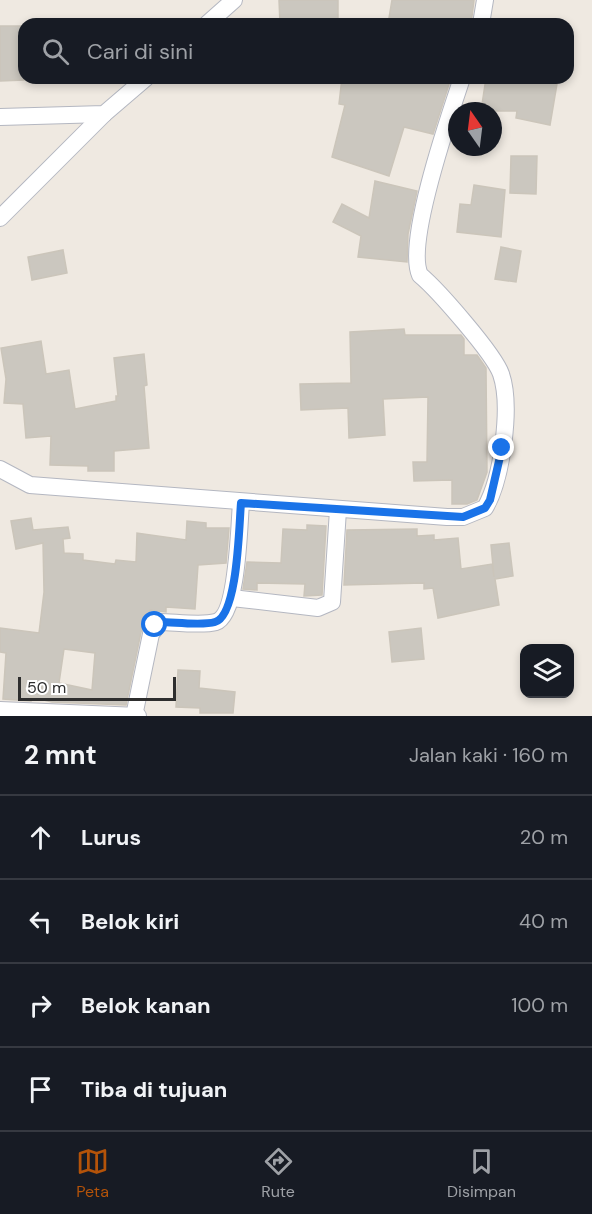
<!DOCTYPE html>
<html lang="id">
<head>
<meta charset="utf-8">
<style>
	body { margin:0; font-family:"DM Sans",sans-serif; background:#242831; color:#f1f3f6 }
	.controls { position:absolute; right:18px; bottom:18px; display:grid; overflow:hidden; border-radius:12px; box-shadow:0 3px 9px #0003 }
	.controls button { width:54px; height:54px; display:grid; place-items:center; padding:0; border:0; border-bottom:2px solid #363941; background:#171b24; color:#f1f3f6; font:30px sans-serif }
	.compass { position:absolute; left:448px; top:102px; width:54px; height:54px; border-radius:50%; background:#171b24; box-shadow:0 3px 9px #0003; rotate:346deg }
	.scale { position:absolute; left:18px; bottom:15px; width:158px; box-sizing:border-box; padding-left:6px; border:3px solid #2e2e2e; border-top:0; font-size:16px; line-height:21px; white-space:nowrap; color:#2e2e2e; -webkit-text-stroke:4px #fff; paint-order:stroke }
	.stop { position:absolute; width:18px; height:18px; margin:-14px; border:4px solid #1a73e8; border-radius:50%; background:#fff }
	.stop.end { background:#1a73e8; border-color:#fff; box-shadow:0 2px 6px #0008 }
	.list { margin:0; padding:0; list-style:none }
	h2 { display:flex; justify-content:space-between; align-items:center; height:78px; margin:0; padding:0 24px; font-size:26px }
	h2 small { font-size:20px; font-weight:400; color:#9ea1a6 }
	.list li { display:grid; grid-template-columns:39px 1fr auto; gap:18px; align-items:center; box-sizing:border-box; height:84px; padding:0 24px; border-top:2px solid #363941 }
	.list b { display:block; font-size:22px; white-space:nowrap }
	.list em { font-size:20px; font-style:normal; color:#9ea1a6 }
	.icon { flex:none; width:33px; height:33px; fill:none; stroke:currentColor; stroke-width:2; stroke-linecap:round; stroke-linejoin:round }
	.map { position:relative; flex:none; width:592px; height:716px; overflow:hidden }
	.search { position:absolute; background:#171b24; box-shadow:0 3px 9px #0003; left:18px; right:18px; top:18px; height:66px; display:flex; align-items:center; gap:15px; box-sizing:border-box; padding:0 21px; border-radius:18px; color:#9ea1a6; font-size:22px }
	.sheet { height:414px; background:#171b24 }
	nav { display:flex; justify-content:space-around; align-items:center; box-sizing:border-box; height:84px; border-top:2px solid #363941; background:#171b24; font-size:16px; color:#9ea1a6 }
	nav a { display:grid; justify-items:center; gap:3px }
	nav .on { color:#b45309 }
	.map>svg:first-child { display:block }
	.building { fill:#cbc7bf; stroke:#cbc5ba; stroke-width:1.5; fill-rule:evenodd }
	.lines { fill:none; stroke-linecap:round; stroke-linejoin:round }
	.street-casing { stroke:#b4b7c1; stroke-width:18 }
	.street { stroke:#fff; stroke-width:16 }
	.route { stroke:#1a73e8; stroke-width:8 }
</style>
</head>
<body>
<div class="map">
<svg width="592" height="716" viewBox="0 0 592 716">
	<rect width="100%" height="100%" fill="#efe9e1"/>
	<g class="building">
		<path d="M279,0H338V24H280Z"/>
		<path d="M392,0H474L471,24H388Z"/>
		<path d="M0,26H24V80L0,81Z"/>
		<path d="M342,78H451L433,134L404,127L389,176L332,157L345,105L339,104Z"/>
		<path d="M486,78H558L550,125L516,118L517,111H481Z"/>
		<path d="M511,156H537L536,194L510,193Z"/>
		<path d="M375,181L417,191L408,234L407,262L358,257L361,236L333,222L342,204L369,218Z"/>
		<path d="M474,185L505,190L501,237L457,232L460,204L471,205Z"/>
		<path d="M501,247L521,251L516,282L495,279Z"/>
		<path d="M63,250L67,273L32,280L28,257Z"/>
		<path d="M404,329L405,335H461L464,339V355H477L486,368L487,472L477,500L467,504H452V480L414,481L413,462H427L428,397L383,399L385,435L349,438L348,408L301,410L300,384L351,383L350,332Z"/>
		<path d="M41,341L46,374L69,370L75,409L116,401V396H118L114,358L144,354L147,385L144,386L149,448L114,451V471H88V466L50,465L51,436L26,438L23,404L4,403L6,379L1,348Z"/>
		<path d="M31,518L33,530L68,527L70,538L63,539L64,553L83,554V560L115,564L116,560L136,562L137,533L186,540L187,521L206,523V528H229L226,563L198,565L195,609L166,607V612L150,610L149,619L141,632L126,705L52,702L31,697V701L3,699L6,653L0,652V628L39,633L44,592L43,543L16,549L11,521ZM64,649L95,653L92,690L59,683Z"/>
		<path d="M307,525L326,526L322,595L304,596L305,584L257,583V590L243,589L247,562L281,563L283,529L307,530Z"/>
		<path d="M417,529V536L434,535V540L458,538L461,569L492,564L494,577L491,545L509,543L513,576L495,579L499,605L438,618L433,588L424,589V583L344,585L347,530Z"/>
		<path d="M421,628L424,659L392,662L389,632Z"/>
		<path d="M178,670L200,671L199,688L235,692L233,713H200V708L176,707Z"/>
	</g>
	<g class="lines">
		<g class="street-casing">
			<g id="street">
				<path d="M207,24L234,0"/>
				<path d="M481,24L485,0"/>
				<path d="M0,117L104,114L146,78"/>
				<path d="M0,218L104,114"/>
				<path d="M0,469L30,485L447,517H463L485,508C502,479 512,406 501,374C494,354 438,290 420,275C405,243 450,114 462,78"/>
				<path d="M232,598L318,608L332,602L338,510"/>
				<path d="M0,710L138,716"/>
				<path d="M134,716L151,634L160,622C174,622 202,626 216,622C238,615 239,524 241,503"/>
			</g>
		</g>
		<use href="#street" class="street"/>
	</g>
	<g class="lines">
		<path class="route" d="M155,625L160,622C174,622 202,626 215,622C238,616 239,524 241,503L463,517L485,508L490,500L502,448"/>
	</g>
</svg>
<div class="controls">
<button><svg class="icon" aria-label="layers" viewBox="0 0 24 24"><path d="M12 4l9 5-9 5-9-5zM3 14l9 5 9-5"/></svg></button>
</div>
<svg class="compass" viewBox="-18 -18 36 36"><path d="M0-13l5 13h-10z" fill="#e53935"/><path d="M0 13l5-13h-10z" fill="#9ea1a6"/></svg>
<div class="scale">50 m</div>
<div class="stop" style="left:155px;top:625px"></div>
<div class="stop end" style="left:502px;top:448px"></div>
<div class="search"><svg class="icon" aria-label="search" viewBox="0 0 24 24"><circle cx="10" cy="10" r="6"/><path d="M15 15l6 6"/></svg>Cari di sini</div>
</div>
<section class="sheet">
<h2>2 mnt<small>Jalan kaki · 160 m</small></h2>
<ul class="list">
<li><svg class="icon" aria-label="ahead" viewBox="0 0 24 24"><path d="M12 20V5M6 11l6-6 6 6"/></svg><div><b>Lurus</b></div><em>20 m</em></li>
<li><svg class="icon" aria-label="left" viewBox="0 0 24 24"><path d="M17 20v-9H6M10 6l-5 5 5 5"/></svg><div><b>Belok kiri</b></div><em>40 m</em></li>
<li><svg class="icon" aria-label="right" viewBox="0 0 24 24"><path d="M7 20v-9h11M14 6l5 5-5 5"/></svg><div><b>Belok kanan</b></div><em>100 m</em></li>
<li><svg class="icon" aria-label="arrive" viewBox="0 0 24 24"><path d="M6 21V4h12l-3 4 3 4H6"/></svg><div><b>Tiba di tujuan</b></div></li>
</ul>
</section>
<nav>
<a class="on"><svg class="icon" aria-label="map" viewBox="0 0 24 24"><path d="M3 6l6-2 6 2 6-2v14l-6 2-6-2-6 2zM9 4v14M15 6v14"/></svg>Peta</a>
<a><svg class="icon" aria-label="directions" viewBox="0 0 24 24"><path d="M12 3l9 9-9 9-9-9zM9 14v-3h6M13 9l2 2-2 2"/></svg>Rute</a>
<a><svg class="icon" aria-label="saved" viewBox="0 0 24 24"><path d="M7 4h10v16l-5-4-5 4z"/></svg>Disimpan</a>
</nav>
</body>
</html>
